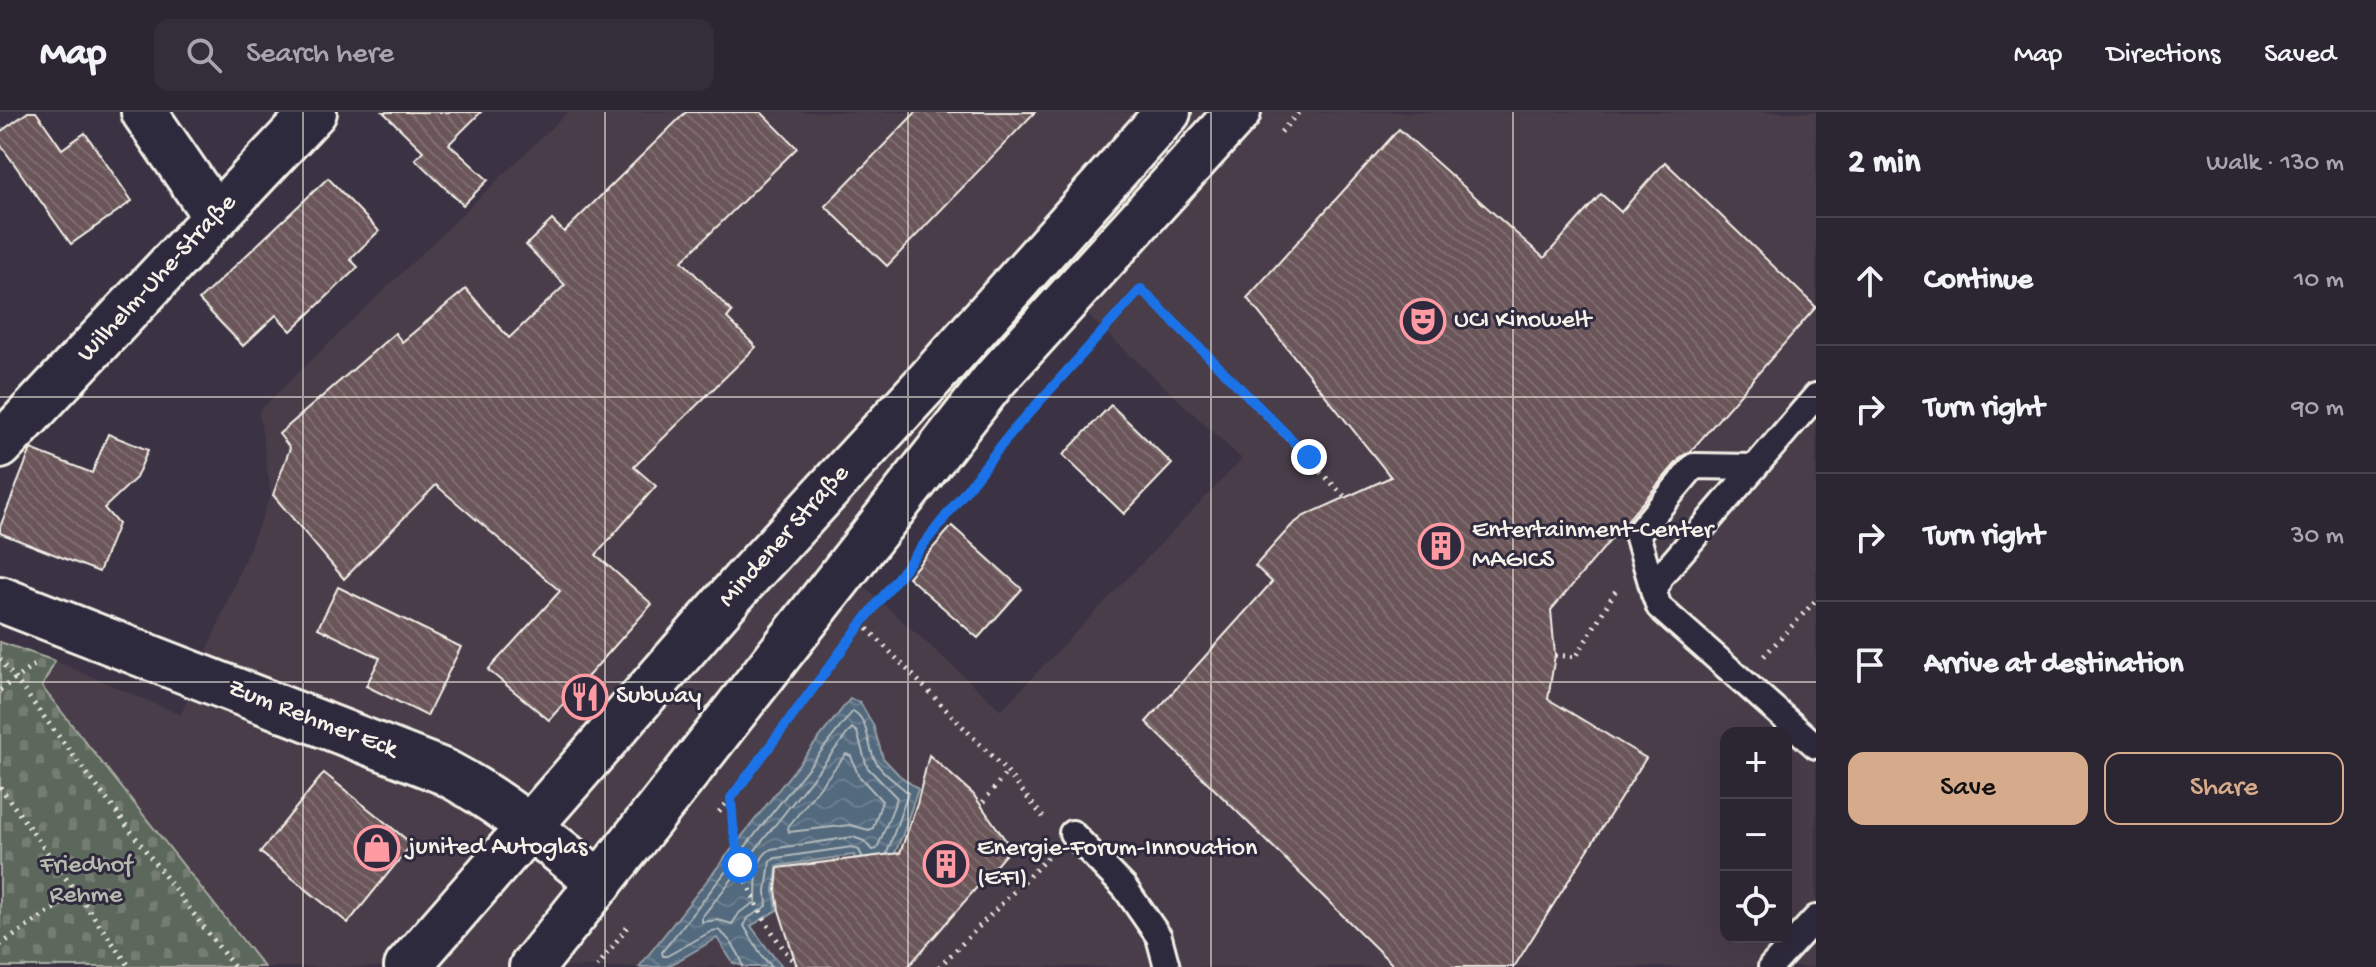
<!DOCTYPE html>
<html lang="en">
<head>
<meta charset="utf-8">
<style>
	body { margin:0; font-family:"Gochi Hand",sans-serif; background:#342e3a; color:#f1f3f6 }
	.controls { position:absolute; right:24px; bottom:24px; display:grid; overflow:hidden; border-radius:16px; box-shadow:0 8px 32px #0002 }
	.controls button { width:72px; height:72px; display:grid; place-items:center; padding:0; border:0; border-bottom:2px solid #48434d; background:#2c2632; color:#f1f3f6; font:40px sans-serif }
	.stop { position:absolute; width:24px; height:24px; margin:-18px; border:6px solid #1a73e8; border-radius:50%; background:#fff }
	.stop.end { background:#1a73e8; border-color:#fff; box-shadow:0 2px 8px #0008 }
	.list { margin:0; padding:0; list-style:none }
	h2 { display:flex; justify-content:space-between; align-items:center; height:104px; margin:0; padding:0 32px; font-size:34px }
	h2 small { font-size:26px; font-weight:400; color:#a6a5ac }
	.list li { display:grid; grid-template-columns:52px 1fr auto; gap:24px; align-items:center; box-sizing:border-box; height:128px; padding:0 32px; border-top:2px solid #48434d }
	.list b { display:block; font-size:30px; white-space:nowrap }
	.list em { font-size:26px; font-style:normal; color:#a6a5ac }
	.actions { display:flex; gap:16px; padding:24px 32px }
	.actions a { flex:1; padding:18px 0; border:2px solid #d6ab8b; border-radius:16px; text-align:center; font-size:28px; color:#d6ab8b }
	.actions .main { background:#d6ab8b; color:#111 }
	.icon { flex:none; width:44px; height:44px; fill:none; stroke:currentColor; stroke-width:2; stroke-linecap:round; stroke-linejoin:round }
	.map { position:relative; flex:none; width:1816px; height:855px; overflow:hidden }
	header { display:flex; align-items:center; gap:48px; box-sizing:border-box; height:112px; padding:0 40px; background:#2c2632; border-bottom:2px solid #48434d }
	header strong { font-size:38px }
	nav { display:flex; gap:44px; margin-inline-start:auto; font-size:28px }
	.search { width:560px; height:72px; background:#342e3a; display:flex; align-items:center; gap:20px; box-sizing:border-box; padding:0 28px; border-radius:16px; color:#a6a5ac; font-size:30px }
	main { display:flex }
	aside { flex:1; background:#2c2632 }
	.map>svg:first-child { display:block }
	.built { fill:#493d4a; fill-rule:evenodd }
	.cemetery { fill:url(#cemetery-stones); stroke:#a8aca2; stroke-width:2 }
	.water { fill:url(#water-waves); stroke:#939fa8; stroke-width:2 }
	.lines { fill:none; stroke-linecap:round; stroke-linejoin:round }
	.shore { stroke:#b3bbbd; stroke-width:2 }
	.building { fill:url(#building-back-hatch); stroke:#f4f1e8; stroke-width:2 }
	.service-casing { stroke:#f4f1e8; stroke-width:30 }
	.minor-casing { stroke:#f4f1e8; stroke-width:50 }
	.path { stroke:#f4f1e8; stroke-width:5; stroke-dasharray:2 6; stroke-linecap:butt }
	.service { stroke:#2f2a3d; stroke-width:24 }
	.minor { stroke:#2f2a3d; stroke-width:44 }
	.route { stroke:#1a73e8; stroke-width:10 }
	.grid { fill:none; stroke:#f4f1e8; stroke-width:2; stroke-opacity:0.55 }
	.labels { text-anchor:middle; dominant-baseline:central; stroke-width:6; stroke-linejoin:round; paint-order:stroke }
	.street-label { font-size:26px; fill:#f4f1e8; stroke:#2f2a3d }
	.poi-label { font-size:26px; fill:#f4f1e8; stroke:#2f2a3d; text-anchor:start }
	.park-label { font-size:26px; fill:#b8bab0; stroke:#2f2a3d }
</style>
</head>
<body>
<header>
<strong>Map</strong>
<div class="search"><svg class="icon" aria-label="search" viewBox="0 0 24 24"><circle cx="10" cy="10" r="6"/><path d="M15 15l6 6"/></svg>Search here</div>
<nav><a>Map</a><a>Directions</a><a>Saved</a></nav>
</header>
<main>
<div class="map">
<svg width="1816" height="855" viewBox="0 0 1816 855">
	<defs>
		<pattern id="cemetery-stones" width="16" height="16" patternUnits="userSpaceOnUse" patternTransform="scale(2)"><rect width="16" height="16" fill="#5d675b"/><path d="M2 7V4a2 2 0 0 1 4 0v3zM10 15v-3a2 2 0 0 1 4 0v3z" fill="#757d73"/></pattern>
		<pattern id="water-waves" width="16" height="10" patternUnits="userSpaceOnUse" patternTransform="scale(2)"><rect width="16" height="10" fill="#52697d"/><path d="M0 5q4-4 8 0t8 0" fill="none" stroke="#6c7f8f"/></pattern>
		<pattern id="building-back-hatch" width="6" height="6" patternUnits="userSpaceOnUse" patternTransform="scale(2)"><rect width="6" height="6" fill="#6a5559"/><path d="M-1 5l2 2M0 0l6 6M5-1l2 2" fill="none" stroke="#806e71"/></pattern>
	</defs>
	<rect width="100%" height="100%" fill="#3b3343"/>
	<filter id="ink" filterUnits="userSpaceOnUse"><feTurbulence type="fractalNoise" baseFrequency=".0125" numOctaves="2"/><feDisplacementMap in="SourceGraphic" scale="16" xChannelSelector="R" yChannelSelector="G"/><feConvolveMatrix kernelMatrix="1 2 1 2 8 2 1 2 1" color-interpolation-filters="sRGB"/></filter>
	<g filter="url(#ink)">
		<g class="built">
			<path d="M568,0H1816V855H783L769,839L751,813L776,798L774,779L776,754L854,743L865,810L903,722L915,690L917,677L899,663L883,646L873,613L851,587L639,855H264L42,575L55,549L181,603L271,383L259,299ZM1065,182L1242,347L1001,598L836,449ZM1726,621H1786V825H1726Z"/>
			<path d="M717,825L733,851L747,855H667Z"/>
		</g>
		<path class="cemetery" d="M0,530L55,549L42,575L264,855H0Z"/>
		<path class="water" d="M850,587L860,590L873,613L883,646L899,663L918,677L903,722L865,813L854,743L777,754L774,779L777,798L751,814L769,839L783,855H747L733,851L717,826L667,855H639Z"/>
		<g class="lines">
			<g class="shore">
				<path d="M852,616L857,620L867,655L897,686L877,737L872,738L864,729L853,725L771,737C753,748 757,771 756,790L740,800L732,812L718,808L702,810V805Z"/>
				<path d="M846,642L851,644L858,663L882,689L873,716L869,718L850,713L789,720L788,715Z"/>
				<path d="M743,855C742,844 728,824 718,818L712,819L667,844H663L662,840L853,599C870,609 866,633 876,650C883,663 898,671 908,681L887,741"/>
				<path d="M772,855L762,844L744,814L748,806L767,794L766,779L770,749L776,746L852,735L859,738L862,744"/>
			</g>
		</g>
		<g class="building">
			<path d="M28,0H36L62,37L85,21L132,89L71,132L0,32V20Z"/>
			<path d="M383,0H481L449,32L488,68L463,93L415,47L423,39Z"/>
			<path d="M686,0H761L797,36L682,149L732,200L727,206L756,235L634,355L656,374L596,443L652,492L549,608L488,558L560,479L436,373L344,467L273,383L290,336L279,322L395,221L402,230L466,177L509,226L565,173L526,133L552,108L564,120Z"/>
			<path d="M916,0H1035L887,154L825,94Z"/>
			<path d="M1399,17L1544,146L1601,82L1621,100L1665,50L1816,195L1690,340L1682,344L1551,498L1555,543L1548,587L1646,646L1514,855H1395L1146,610L1272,470L1255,454L1292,413L1304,404L1391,365L1247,186Z"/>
			<path d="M328,66L379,119L350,147L358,155L291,219L276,203L243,234L199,188Z"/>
			<path d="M1111,293L1172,352L1124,402L1063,343Z"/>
			<path d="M108,322L148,338L136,366L104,396L118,412L99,460L0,421V415L31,337L92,361Z"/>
			<path d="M952,414L1022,477L978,526L908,465Z"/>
			<path d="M338,475L461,535L427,604L366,574L380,546L318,516Z"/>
			<path d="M929,643L973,682L1011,736L908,855H797L779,798L776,778L778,756L900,741L917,692Z"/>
			<path d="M324,661L412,732L348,811L260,740Z"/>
		</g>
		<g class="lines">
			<g class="service-casing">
				<g id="service">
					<path d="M1816,284L1660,465L1654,481L1659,495L1816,634"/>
					<path d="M1654,481L1637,422L1694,354L1755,355"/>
					<path d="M1072,721L1125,776L1159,825L1167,855"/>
					<path d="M1771,855L1816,806"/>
				</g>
			</g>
			<g class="minor-casing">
				<g id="minor">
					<path d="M144,0L216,105"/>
					<path d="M0,334L314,0"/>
					<path d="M0,487L445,660C502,690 550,731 600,771"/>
					<path d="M407,855L743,470L924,274L1168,0"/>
					<path d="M532,855L660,695L994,268L1238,0"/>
				</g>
			</g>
			<g class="path">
				<path d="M1281,20L1299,0"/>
				<path d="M1141,177L1345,385"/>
				<path d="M862,511L1007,660L1043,705"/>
				<path d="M1555,543L1576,545L1616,478"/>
				<path d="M1764,544L1816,488"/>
				<path d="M0,547L234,855"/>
				<path d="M0,578L37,551"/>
				<path d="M0,675L130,855"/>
				<path d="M731,686L766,639"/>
				<path d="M983,690L1007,660"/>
				<path d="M719,700L731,686C736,755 753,799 796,853"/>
				<path d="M0,833L76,782"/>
				<path d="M597,855L628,814"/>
				<path d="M939,855L1048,745"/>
			</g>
			<use href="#service" class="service"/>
			<use href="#minor" class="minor"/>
		</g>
	</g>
	<g class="lines" filter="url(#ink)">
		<path class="route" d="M740,753L733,714L731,686L862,511L1011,321L1141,177L1309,345"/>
	</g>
	<path class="grid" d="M303,0V855M605,0V855M908,0V855M1211,0V855M1513,0V855M0,285H1816M0,570H1816"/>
	<defs>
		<g id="theatre-ring" transform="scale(2.3)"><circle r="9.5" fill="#2f2a3d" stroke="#ff9aa2" stroke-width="1.5"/><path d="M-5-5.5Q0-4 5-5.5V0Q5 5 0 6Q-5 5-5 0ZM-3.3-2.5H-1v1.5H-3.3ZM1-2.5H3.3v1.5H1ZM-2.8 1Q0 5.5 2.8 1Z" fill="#ff9aa2"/></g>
		<g id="building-ring" transform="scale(2.3)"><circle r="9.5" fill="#2f2a3d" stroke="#ff9aa2" stroke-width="1.5"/><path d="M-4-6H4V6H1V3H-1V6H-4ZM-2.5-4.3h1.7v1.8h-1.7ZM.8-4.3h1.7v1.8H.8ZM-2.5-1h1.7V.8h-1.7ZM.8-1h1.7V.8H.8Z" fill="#ff9aa2"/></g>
		<g id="restaurant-ring" transform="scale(2.3)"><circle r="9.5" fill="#2f2a3d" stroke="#ff9aa2" stroke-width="1.5"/><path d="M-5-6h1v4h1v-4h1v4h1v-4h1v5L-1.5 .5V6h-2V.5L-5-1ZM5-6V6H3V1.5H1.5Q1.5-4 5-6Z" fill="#ff9aa2"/></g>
		<g id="shop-ring" transform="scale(2.3)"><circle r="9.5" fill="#2f2a3d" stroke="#ff9aa2" stroke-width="1.5"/><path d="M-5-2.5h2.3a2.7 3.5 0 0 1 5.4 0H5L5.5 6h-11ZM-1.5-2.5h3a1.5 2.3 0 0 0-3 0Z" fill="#ff9aa2"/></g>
	</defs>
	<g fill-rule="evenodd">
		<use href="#theatre-ring" x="1423" y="209"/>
		<use href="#building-ring" x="1441" y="434"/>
		<use href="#restaurant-ring" x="585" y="585"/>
		<use href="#shop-ring" x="377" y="736"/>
		<use href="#building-ring" x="946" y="752"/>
	</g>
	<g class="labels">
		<g class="street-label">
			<text transform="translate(158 167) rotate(-47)">Wilhelm-Uhe-Straße</text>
			<text transform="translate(785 425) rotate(-48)">Mindener Straße</text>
			<text transform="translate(312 608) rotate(21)">Zum Rehmer Eck</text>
		</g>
		<g class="poi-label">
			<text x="1454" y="209">UCI Kinowelt</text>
			<text x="1472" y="419">Entertainment-Center<tspan x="1472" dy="30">MAGICS</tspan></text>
			<text x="616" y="585">Subway</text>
			<text x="408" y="736">junited Autoglas</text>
			<text x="977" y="737">Energie-Forum-Innovation<tspan x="977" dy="30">(EFI)</tspan></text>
		</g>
		<g class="park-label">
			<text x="86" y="754">Friedhof<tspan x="86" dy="30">Rehme</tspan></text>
		</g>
	</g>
</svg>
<div class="controls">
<button>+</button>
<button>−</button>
<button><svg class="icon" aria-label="locate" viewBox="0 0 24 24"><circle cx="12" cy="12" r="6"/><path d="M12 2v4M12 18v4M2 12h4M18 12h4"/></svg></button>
</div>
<div class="stop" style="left:740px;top:753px"></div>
<div class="stop end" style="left:1309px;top:345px"></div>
</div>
<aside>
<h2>2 min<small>Walk · 130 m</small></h2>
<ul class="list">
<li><svg class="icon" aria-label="ahead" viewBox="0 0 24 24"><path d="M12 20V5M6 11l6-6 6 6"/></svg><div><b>Continue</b></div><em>10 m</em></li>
<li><svg class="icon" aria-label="right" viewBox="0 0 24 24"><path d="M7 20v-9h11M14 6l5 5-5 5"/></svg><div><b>Turn right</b></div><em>90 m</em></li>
<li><svg class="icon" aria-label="right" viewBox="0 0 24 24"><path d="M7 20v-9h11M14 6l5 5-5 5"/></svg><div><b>Turn right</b></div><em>30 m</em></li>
<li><svg class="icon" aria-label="arrive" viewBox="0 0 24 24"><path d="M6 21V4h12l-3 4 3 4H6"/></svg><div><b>Arrive at destination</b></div></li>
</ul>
<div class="actions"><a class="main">Save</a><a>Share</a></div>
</aside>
</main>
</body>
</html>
